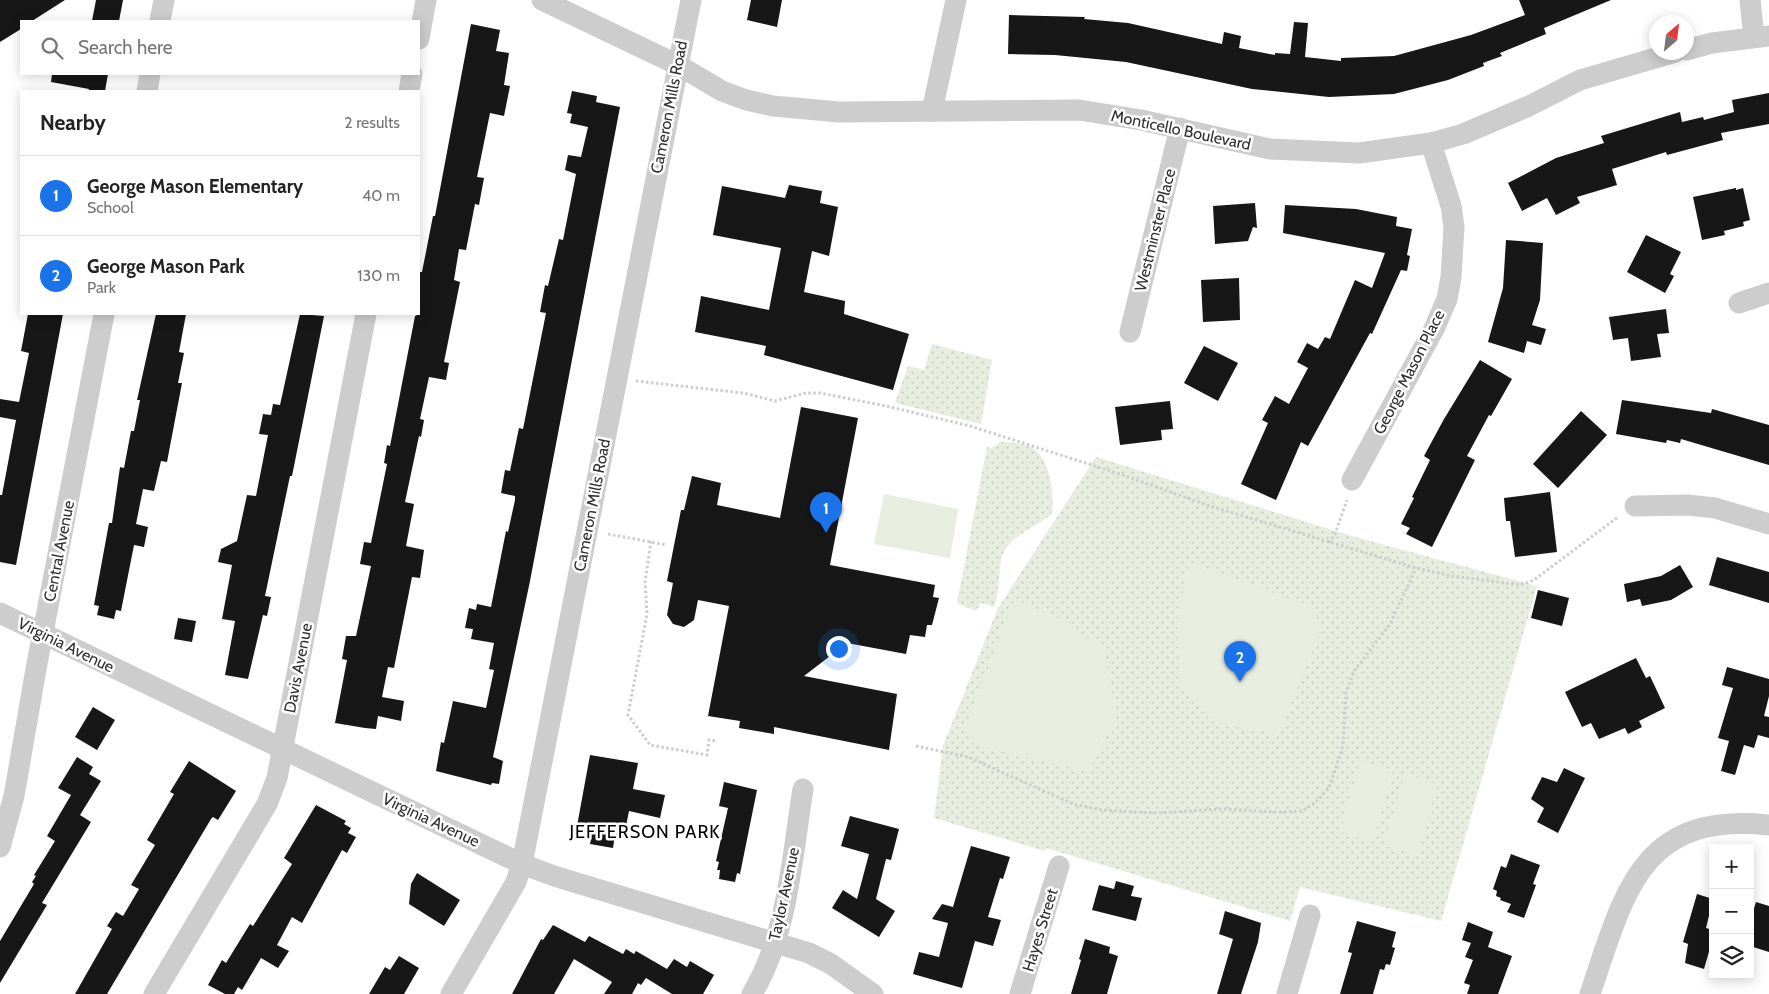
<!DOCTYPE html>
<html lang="en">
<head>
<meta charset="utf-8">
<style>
	body { margin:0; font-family:Cabin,sans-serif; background:#f6f6f6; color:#222 }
	.controls { position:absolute; right:15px; bottom:15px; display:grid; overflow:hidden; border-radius:0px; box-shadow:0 2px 12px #0003 }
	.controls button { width:45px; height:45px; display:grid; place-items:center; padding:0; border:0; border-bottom:1px solid #e0e0e0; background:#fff; color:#222; font:25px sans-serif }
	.compass { position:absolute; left:1649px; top:15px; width:45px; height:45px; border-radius:50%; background:#fff; box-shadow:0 2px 12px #0003; rotate:28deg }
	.you { position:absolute; left:838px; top:648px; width:18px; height:18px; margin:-12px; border:4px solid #fff; border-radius:50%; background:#1a73e8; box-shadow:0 0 0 8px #1a73e833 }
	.badge { display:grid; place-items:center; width:32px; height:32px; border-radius:50%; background:#1a73e8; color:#fff; font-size:16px; font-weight:700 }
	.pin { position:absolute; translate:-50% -41px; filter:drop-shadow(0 1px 2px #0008) }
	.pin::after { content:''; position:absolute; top:26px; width:18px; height:15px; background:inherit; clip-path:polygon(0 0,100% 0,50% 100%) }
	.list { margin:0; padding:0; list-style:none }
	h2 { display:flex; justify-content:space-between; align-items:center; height:65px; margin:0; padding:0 20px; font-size:21px }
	h2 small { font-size:16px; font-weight:400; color:#767676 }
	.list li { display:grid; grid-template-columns:32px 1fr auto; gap:15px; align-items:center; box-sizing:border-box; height:80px; padding:0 20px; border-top:1px solid #e0e0e0 }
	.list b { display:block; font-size:19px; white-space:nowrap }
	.list p { margin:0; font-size:16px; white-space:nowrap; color:#767676 }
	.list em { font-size:16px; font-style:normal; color:#767676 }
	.icon { flex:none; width:28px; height:28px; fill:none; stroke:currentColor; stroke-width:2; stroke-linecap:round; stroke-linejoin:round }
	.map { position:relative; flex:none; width:1769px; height:994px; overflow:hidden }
	.search { position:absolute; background:#fff; box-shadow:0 2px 12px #0003; left:20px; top:20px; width:400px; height:55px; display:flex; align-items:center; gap:12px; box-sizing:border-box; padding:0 18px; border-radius:0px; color:#767676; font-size:19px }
	.panel { position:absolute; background:#fff; box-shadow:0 2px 12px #0003; left:20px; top:90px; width:400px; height:225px; border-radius:0px }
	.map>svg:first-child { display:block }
	.park { fill:url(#park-dots) }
	.pitch { fill:#e7eddf }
	.building { fill:#171717 }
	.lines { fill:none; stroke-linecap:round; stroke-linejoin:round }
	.path { stroke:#cdcdcd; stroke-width:3; stroke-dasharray:2.5 2.5; stroke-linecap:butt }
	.minor { stroke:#cdcdcd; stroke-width:21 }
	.labels { text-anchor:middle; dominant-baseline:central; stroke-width:5; stroke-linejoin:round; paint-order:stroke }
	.street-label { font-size:16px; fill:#303030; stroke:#fff }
	.neighbourhood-label { font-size:18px; letter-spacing:1px; fill:#000; stroke:#fff }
</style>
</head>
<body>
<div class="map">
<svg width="1769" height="994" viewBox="0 0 1769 994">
	<defs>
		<pattern id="park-dots" width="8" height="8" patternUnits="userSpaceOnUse" patternTransform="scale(1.25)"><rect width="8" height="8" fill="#e7eddf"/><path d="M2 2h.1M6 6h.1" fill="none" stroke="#c6ccc0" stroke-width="1.8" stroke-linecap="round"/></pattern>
	</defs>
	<rect width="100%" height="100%" fill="#fff"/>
	<g class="park">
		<path d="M932,344L992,360L981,424L895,403L908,366L924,370Z"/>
		<path d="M1001,442C1010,442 1023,443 1032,448C1051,459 1054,494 1052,514C1038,526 1018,532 1006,548C997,559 1001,592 994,607L981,603L976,611L957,603L987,447L991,448Z"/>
		<path d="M1096,457L1355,537L1537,586L1441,921L1300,887L1290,921L1046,848L1045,851L934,818L943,746L998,608Z"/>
	</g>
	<g class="pitch">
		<path d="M884,494L958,509L950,558L874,544Z"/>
		<path d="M1189,562L1310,606L1322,627L1279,734L1224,725L1180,684L1177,621Z"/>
		<path d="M1014,599L1058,618L1104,649L1117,716L1088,772L974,745L965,729Z"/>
		<path d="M1360,761L1393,771L1373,842L1340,832Z"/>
		<path d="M1405,774L1438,784L1417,855L1384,846Z"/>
	</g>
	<g class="building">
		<path d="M0,0H65L32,21H21V29L0,42Z"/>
		<path d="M96,0H123L119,21H92Z"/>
		<path d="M751,0H782L777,27L747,20Z"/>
		<path d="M1519,0H1611L1544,28L1546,34L1500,53L1502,56L1483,63L1484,66L1448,80L1394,94L1329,97L1252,89L1126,62L1055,55L1008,54L1009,15L1085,17L1084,19L1128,23L1222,44L1224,32L1241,36L1239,48L1275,55V53L1290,54L1294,22L1308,23L1305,57L1341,61V58L1394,56L1471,35L1525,15Z"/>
		<path d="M471,24L500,30L496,51L509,53L504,85L510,86L504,116L490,113L477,177L484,178L479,205L475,204L466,250L459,249L454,280L460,282L444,362L449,363L446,380L429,377L420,419L424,420L421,437L419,436L405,502L414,504L406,546L424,550L420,578L412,577L394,668L388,667L382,697L404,701L401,721L378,716L376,729L365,728L335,723L347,660L342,659L346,636H356L371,566L360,564L364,542L371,543L387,464L384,463L387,445L390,446L415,316L419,314V272H422L433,216H435Z"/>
		<path d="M52,74H108L105,91H88L89,89L51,82Z"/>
		<path d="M572,91L597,96L596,102L620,107L530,581L493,757L503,761L499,784L492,783L491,785L436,771L441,742L444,743L453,701L486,708L494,670L489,669L494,643L471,639L473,629L465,628L469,608L476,610L477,604L491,607L506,531L508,532L515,500V496L501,493L505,470L510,471L519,428L523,429L546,313L540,312L545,285L548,286L559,239L563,240L576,174L565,170L568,155L581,157L588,127L570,123L572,114L567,113Z"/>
		<path d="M1769,93V124L1721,133L1723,140L1667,155L1666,152L1612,169L1617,185L1577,197L1580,203L1556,215L1547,198L1522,211L1508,183L1556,158L1604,143L1601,136L1680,112L1682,122L1703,117L1704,120L1734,112L1732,100Z"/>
		<path d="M789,185L822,191L820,203L838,207L829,256L812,251L804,292L845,301L844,314L909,334L893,390L764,355L766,346L695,332L701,296L769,310L781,248L713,235L722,186L785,198Z"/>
		<path d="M1736,188V190L1743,188L1750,220L1743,222L1744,226L1724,231L1725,235L1702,240L1693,197Z"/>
		<path d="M1255,203L1257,228L1253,227L1248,241L1215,244L1213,206Z"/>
		<path d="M1285,205L1356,209L1397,217L1396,226L1412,229L1407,255L1410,256L1407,271L1401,270L1372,334L1370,333L1308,446L1301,442L1276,500L1241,484L1268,423L1262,420L1275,396L1289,404L1308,368L1297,362L1307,343L1318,349L1325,337L1330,339L1355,280L1372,288L1385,253L1283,233Z"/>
		<path d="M1646,235L1681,252L1670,274L1674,276L1665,293L1627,272Z"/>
		<path d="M1506,240L1543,243L1540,300L1532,325L1546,329L1541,345L1527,341L1524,353L1488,342L1503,288Z"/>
		<path d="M1239,278L1240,320L1203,322L1201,280Z"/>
		<path d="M1666,309L1669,333L1657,334L1661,357L1631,361L1628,338L1613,340L1609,317Z"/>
		<path d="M28,314H63L16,565L0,562V495H2L16,420L0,417V399L19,402L29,353L21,351Z"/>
		<path d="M156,314H186L179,352L184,353L178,383H182L167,462L161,461L154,491L143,489L136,524L148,527L144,547L134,545L121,611L116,610L114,619L97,615L99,606L94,605L109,523H112L120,467L124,468L131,431H134L140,400H137Z"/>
		<path d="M300,314L324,316L292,476H290L265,596L271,597L267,616L263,615L248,679L225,675L235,621L222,619L232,565L218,562L221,549L237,541L247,495L256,496L268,435L259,434L263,414L271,415L273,404L280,405Z"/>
		<path d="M1204,346L1238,363L1218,401L1184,383Z"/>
		<path d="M1480,360L1512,379L1491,416L1489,415L1467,456L1475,460L1432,547L1406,534L1410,528L1401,524L1414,498L1412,497L1430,460L1424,456L1444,419Z"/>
		<path d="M1622,400L1711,413L1712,409L1769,425V465L1681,439L1680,443L1667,440L1666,443L1616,434Z"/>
		<path d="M1170,401L1173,429L1161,430L1162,440L1120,445L1115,407Z"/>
		<path d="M801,407L858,418L830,565L935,585L933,597L939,598L932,625H927L925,637L910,635L906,654L847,643L804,676L897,694L889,750L774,727V734L739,728L740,721L708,716L729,606L698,600L694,620L684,627L673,624L667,615L673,583L667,581L681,510H684L692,476L721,483L717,505L780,518Z"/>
		<path d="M1581,411L1607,435L1558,488L1533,464Z"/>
		<path d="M1550,492L1557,552L1515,557L1510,521H1506L1504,498Z"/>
		<path d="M1717,557L1769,572V603L1709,585Z"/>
		<path d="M1680,565L1693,587L1671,600L1642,606L1640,599L1627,602L1624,584L1661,576Z"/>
		<path d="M1538,590L1569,598L1562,626L1531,618Z"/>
		<path d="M178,618L196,621L192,642L174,639Z"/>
		<path d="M1636,658L1646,678L1650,676L1665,708L1639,721L1642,727L1628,734L1625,728L1599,739L1591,723L1582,727L1565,692Z"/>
		<path d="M1727,667L1769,679V696L1764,716L1769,717V738L1758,735L1754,748L1744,745L1735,775L1721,771L1729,741L1718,738L1733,688L1722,685Z"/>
		<path d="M93,707L115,720L97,750L75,737Z"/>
		<path d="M590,755L638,763L633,789L665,795L660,818L629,811L624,836L615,835L613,848L590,844L591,839L575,837Z"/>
		<path d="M77,757L93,767L89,774L101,781L80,815L91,822L42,903L47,905L0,983V941L34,884L32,882L36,876L34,875L55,841L47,836L71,795L58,788Z"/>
		<path d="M189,761L236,791L218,820L213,817L211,819L107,994H75L112,929L107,926L116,912L123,916L139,889L131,885L155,845L147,840L174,794L170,792Z"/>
		<path d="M1564,768L1585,778L1558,833L1537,822L1544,808L1531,799L1542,777L1557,782Z"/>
		<path d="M724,782L757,790L740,874L737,873L735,882L719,879L720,870H717L719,862L716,861L728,808L719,806Z"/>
		<path d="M316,805L346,821L344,824L351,828L348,833L356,837L347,853L342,850L302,923L292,917L277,945L289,951L278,968L261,958L242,990L238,987L234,994H225L208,985L222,960L226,963L250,924L253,926L292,864L284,858Z"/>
		<path d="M850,816L899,829L891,860L886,859L876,899L895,911L879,937L832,908L843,890L857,899L869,854L841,846Z"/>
		<path d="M971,846L1010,857L1003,879L1000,878L988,917L1001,920L993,946L975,941L962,988L913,974L919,952L939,957L948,923L932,919L942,904L953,907Z"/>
		<path d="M1511,854L1540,865L1533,884L1536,885L1524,918L1507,912L1511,904L1500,900L1501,898L1496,896L1497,891L1493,889L1501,866L1506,868Z"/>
		<path d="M417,873L460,900L444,926L409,904L411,884Z"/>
		<path d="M1116,881L1134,886L1131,896L1142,898L1136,921L1092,910L1099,885L1114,889Z"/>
		<path d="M1697,894L1713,899L1706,928L1713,930V938L1704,969L1685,963L1688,944L1683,942Z"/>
		<path d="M1756,902L1769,906V952L1750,946V921Z"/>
		<path d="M1225,911L1261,923L1258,942L1241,994H1217L1233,939L1219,934Z"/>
		<path d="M1357,921L1396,932L1392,947L1395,948L1390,965L1386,964L1384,970L1380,969L1373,994H1340L1352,953L1348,952Z"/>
		<path d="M1468,922L1493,932L1488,947L1512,956L1498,994H1467L1470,985L1464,983L1473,960L1465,957L1471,943L1462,940Z"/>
		<path d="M553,925L585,942L589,936L623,954L626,949L634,954L636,951L667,969L674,959L687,967L690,961L714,975L703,994H672L646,978L641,985L638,983L632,994H604L612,982L574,959L554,994H512L541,939L543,940Z"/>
		<path d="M1085,939L1110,947L1109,953L1118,956L1107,994H1071L1081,960L1079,959Z"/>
		<path d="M399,956L419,968L404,994H369L385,967L390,970Z"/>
	</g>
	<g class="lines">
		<g class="path">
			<path d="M636,381L743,393L775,401L806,393H820L886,406L970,426L1123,475L1210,506L1416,568L1452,576L1521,585L1534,580L1618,517"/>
			<path d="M608,534L667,545"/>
			<path d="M651,541L645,582L647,614L628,715L650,745L707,755L709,740L717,741"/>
			<path d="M1329,543L1335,534L1347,500"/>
			<path d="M916,746L968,757L1073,804L1102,810L1156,813L1222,809L1277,812L1302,811L1315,803L1329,788L1343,746L1346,693L1354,671L1390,624L1416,568"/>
		</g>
		<g class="minor">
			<path d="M542,0L678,65L722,91L746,100L773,106L839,112L1079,110L1141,120L1270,149L1359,153L1431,143L1463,134L1529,106L1580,80L1676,52"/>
			<path d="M1750,0L1754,37"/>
			<path d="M160,21L164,0"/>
			<path d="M419,39L426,0"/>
			<path d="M1686,50L1712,43L1769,36"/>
			<path d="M147,91L150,74"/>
			<path d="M409,91L412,74"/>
			<path d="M932,111L956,0"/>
			<path d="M1739,303L1769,293"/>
			<path d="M1130,332L1180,128"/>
			<path d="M1352,480L1435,327L1447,299L1451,277L1454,227L1451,206L1431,143"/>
			<path d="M1635,506L1688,505L1715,508L1769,524"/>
			<path d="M0,613L522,864L554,876L809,953L831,964L873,994"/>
			<path d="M0,847L14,796L36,669L104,314"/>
			<path d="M154,994L267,804L277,778L366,314"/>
			<path d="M451,994L516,882L522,864L691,0"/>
			<path d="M752,994C788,934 792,857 803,789"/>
			<path d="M1020,994L1059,866"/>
			<path d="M1287,994L1310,915"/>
			<path d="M1590,994C1624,894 1640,811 1769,825"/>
		</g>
	</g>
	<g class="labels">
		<g class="street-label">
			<text transform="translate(669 107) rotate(-79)">Cameron Mills Road</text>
			<text transform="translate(1181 130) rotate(12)">Monticello Boulevard</text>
			<text transform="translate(1155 230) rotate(-76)">Westminster Place</text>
			<text transform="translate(1409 372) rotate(-63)">George Mason Place</text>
			<text transform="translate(592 505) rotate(-79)">Cameron Mills Road</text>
			<text transform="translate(59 551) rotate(-79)">Central Avenue</text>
			<text transform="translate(66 645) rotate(26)">Virginia Avenue</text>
			<text transform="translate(298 668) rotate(-79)">Davis Avenue</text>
			<text transform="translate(431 820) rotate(25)">Virginia Avenue</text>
			<text transform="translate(784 894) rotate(-78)">Taylor Avenue</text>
			<text transform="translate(1040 930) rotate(-73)">Hayes Street</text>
		</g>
		<g class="neighbourhood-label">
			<text x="645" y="832">JEFFERSON PARK</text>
		</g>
	</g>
</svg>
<div class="controls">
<button>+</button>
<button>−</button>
<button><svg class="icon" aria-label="layers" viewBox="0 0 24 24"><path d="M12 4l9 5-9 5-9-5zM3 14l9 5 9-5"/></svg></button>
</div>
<svg class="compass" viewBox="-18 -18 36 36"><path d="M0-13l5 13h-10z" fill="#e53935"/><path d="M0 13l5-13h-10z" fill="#767676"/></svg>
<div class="you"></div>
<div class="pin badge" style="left:826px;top:533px">1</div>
<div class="pin badge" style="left:1240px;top:682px">2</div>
<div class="search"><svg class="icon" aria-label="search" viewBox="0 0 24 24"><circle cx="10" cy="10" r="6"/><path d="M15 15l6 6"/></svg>Search here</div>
<section class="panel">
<h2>Nearby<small>2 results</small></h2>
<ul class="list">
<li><span class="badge">1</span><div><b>George Mason Elementary</b><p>School</p></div><em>40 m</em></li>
<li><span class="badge">2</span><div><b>George Mason Park</b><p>Park</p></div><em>130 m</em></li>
</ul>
</section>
</div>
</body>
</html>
